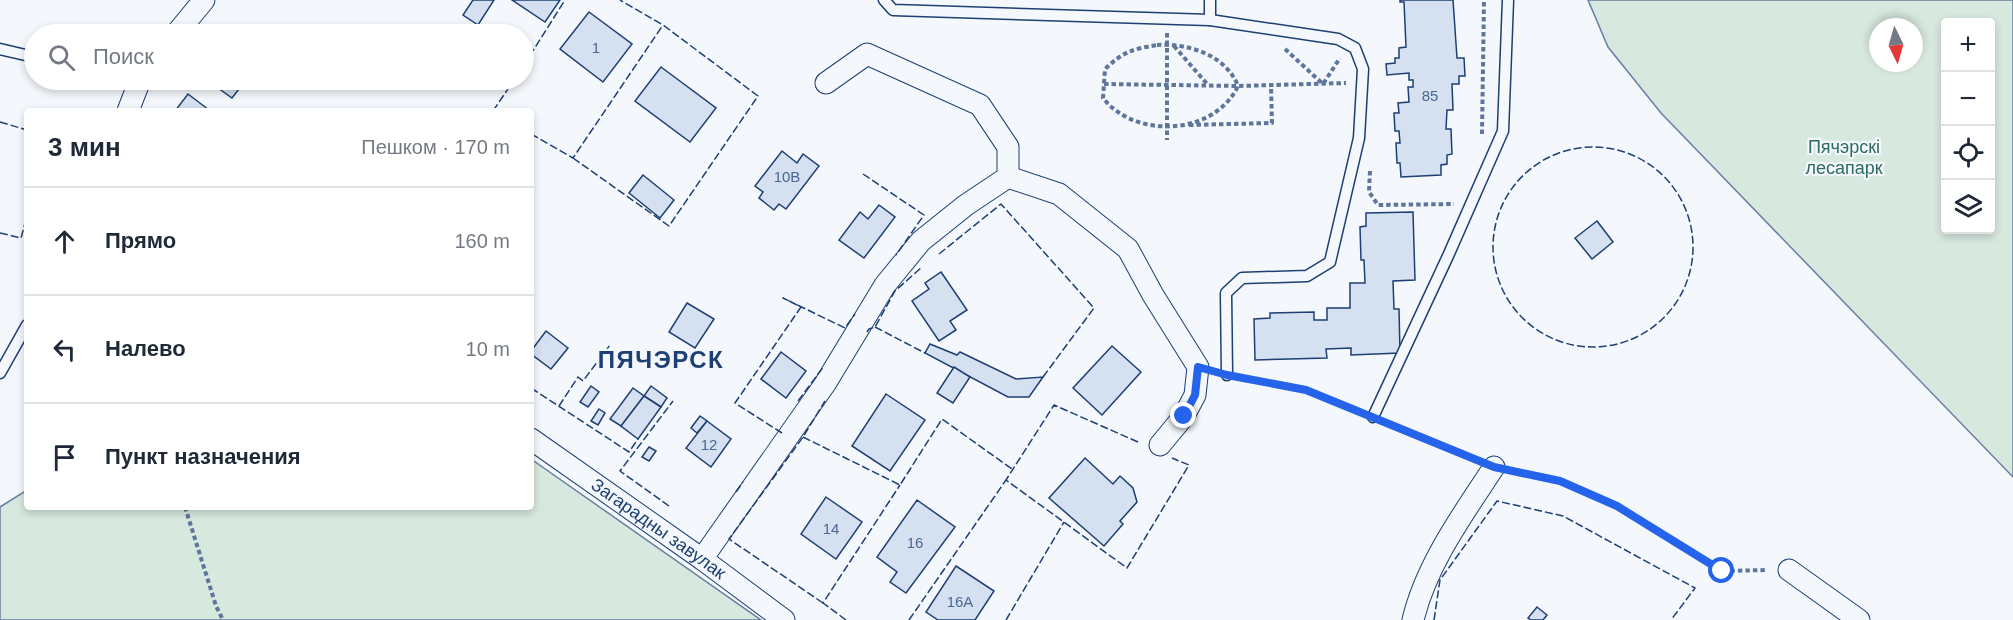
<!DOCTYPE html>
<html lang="ru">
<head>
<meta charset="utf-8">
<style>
	body { margin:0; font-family:Helvetica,sans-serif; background:#f2f2f3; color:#1f2937 }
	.controls { position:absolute; right:18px; top:18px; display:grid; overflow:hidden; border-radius:6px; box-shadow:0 3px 9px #0003 }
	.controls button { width:54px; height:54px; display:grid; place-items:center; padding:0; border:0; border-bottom:2px solid #e0e1e3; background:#fff; color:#1f2937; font:30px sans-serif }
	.compass { position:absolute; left:1869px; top:18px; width:54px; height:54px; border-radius:50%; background:#fff; box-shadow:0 3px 9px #0003; rotate:175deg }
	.stop { position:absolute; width:18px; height:18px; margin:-14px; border:4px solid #2563eb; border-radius:50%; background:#fff }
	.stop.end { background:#2563eb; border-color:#fff; box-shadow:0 2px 6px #0008 }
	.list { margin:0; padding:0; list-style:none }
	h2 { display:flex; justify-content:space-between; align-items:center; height:78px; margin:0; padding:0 24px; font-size:26px }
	h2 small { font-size:20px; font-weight:400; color:#747a83 }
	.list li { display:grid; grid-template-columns:39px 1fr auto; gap:18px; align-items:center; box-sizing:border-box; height:108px; padding:0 24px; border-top:2px solid #e0e1e3 }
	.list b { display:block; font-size:22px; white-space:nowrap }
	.list em { font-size:20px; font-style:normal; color:#747a83 }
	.icon { flex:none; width:33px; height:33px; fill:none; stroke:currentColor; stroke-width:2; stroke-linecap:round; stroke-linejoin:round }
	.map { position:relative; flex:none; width:2013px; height:620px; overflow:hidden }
	.search { position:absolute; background:#fff; box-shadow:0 3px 9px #0003; left:24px; top:24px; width:510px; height:66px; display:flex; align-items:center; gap:15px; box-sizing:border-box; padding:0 21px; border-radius:33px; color:#747a83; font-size:22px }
	.panel { position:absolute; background:#fff; box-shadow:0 3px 9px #0003; left:24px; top:108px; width:510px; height:402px; border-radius:6px }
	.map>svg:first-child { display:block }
	.green { fill:#d7e8df; stroke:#687fa3; stroke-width:1.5; fill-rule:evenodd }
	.building { fill:#d5e0f0; stroke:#1d3f73; stroke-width:1.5 }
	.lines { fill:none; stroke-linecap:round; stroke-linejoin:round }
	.service-casing { stroke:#1d3f73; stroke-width:13 }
	.minor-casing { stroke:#1d3f73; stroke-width:23 }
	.path { stroke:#5e769c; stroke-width:4; stroke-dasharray:4.5 3; stroke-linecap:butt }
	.service { stroke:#f4f7fb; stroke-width:10 }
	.minor { stroke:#f4f7fb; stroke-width:21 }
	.fence { stroke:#1d3f73; stroke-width:1.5; stroke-dasharray:8 3; stroke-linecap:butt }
	.route { stroke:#2563eb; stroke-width:8 }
	.labels { text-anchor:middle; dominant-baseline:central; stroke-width:4.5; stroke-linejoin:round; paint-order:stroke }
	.number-label { font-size:15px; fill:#4b6792 }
	.park-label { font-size:18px; fill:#2c6c60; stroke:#f4f7fb }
	.street-label { font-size:18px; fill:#1d3f73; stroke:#f4f7fb }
	.district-label { font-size:24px; font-weight:bold; letter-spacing:1.5px; fill:#1d3f73; stroke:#f4f7fb }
</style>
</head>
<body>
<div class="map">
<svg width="2013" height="620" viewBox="0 0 2013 620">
	<rect width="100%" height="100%" fill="#f4f7fb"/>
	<g class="green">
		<path d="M1588,0H2013V477L1661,113L1608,47ZM1946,22H1990V230H1946ZM1878,27H1914V63H1878Z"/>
		<path d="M531,459L761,620H0V507L27,490V507H531Z"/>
	</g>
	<g class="building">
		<path d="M473,0H494L478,25L463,15Z"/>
		<path d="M512,0H560L545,22Z"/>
		<path d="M1400,0H1453L1457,58H1464L1465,76H1459V84H1452L1453,110H1447L1446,129H1451L1452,154L1447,155V164L1441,165V175L1401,177L1400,163H1397L1396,143H1400L1399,131H1395L1394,113H1399L1398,103L1409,102L1408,87H1413V80H1409V73L1387,75L1386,64L1395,63V58H1399V48L1406,47L1404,2H1400Z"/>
		<path d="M589,12L632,44L603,82L560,49Z"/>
		<path d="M661,67L716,108L690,142L635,101Z"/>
		<path d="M207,80H246L232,98Z"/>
		<path d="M188,94L209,110L208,111H175Z"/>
		<path d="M782,151L797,163L803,154L819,166L786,209L779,204L774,210L759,198L763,192L755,186Z"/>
		<path d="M643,175L674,200L660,218L629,193Z"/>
		<path d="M879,205L895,217L864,258L839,240L860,212L868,219Z"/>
		<path d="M1413,212L1415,280L1393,281L1394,309H1399L1400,353L1351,355V348L1326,349L1327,358L1255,360L1254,319L1270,318V313L1314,312V320H1327V308H1350V283H1365L1364,260H1361L1360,227L1366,226V213Z"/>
		<path d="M1597,221L1613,242L1592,259L1575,238Z"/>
		<path d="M941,272L967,310L950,321L956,330L939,341L912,301L929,289L925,283Z"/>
		<path d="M687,303L714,319L695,348L669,332Z"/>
		<path d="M546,331L568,348L551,369L531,354V351Z"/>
		<path d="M930,344L957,355L960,352L1016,379L1043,377L1029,397H1008L925,353Z"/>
		<path d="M1112,346L1141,372L1102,415L1073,388Z"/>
		<path d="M781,352L806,371L786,398L761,379Z"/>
		<path d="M954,367L970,377L953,403L937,393Z"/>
		<path d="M591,386L599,392L588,407L580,402Z"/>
		<path d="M651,386L667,398L661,407L644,396Z"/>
		<path d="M633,388L644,396L621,426L610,419Z"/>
		<path d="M886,394L925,420L890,471L852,446Z"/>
		<path d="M644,396L661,407L638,439L621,426Z"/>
		<path d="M599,409L605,413L598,425L591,421Z"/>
		<path d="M700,416L707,421L697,433L691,428Z"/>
		<path d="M707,421L731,439L711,467L686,448Z"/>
		<path d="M649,447L656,451L649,461L642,457Z"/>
		<path d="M1085,458L1113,484L1120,476L1133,488L1137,502L1120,521L1123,524L1104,546L1049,498Z"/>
		<path d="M826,497L862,522L836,559L801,534Z"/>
		<path d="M917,500L955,527L906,593L890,582L897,572L877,557Z"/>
		<path d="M956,566L994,591L975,620H938L926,612Z"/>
		<path d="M1537,607L1547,615L1543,620H1531L1528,618Z"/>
	</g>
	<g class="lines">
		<g class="service-casing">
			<g id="service">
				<path d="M884,0L893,10L1210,20L1338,39L1355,48L1363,69L1359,138L1330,262L1307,276L1242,278L1226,293L1227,375"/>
				<path d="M1210,0V20"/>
				<path d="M0,49L34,57"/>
				<path d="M0,373L27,325"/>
				<path d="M1373,417L1448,256L1503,131L1508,0"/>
			</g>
		</g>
		<g class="minor-casing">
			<g id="minor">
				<path d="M176,34L204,0"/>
				<path d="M128,111L140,80"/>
				<path d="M1008,177L1059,194L1128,249L1153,295L1198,367L1195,395L1184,416L1160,445"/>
				<path id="s1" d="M531,439L702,559L784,620"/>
				<path d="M702,559L825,384L885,285L921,241L966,205L1008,177V147L980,105L867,54L826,83"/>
				<path d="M1789,570L1859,620"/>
				<path d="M1413,620C1426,565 1463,514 1494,467"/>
			</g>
		</g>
		<g class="path">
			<path d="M1167,33V140"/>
			<path d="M1157,45C1188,43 1226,55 1238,86C1215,135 1136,140 1103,98L1105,69C1123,52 1132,49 1157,45Z"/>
			<path d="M1174,46L1208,85"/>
			<path d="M1285,49L1323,84L1340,58"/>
			<path d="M1104,84L1238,86L1346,83"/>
			<path d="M1189,125L1272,123L1271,85"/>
			<path d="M1482,134L1484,0"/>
			<path d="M1370,171L1369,192L1378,205L1454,204"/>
			<path d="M1243,378L1306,390L1360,412"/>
			<path d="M1386,423L1473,459"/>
			<path d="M1515,472L1560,481L1617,506L1722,571L1767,570"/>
			<path d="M185,507L216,606L223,620"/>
		</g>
		<use href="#service" class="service"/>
		<use href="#minor" class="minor"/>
		<g class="fence">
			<path d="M524,65L565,0"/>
			<path d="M493,111L514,80"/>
			<path d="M0,122L27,130"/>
			<path d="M531,134L573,158L663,25"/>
			<circle cx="1593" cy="247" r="100"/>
			<path d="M573,158L669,226L758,96L663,25L620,0"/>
			<path d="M863,174L924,215L896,255"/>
			<path d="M0,233L21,238L27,216"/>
			<path d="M939,254L1001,204L1094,308L1043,377"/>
			<path d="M875,327L925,353"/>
			<path d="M867,332L869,329L875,327L895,291L922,267"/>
			<path d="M531,388L629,452L638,439"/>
			<path d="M798,401L824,366"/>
			<path d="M559,406L578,377L583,381L610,345"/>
			<path d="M782,433L735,403L801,307L783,298L845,328L855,314"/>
			<path d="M803,437L900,485L942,419L1012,469"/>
			<path d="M1138,442L1054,405L1006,480L1127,568L1189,465L1172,458"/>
			<path d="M736,492L743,482"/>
			<path d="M669,506L620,471L673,401"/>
			<path d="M823,603L729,539L803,437L825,401"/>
			<path d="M846,620L823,603L900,485"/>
			<path d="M909,620L1006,480"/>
			<path d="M1006,620L1064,522"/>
			<path d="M1434,620L1440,580L1497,501L1563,516L1695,588L1671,620"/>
		</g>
	</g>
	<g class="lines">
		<path class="route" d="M1184,416L1195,395L1198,367L1227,375L1306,390L1494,467L1560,481L1617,506L1722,571"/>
	</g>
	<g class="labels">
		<g class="number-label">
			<text x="596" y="47">1</text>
			<text x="1430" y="95">85</text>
			<text x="787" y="176">10В</text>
			<text x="709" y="444">12</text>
			<text x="831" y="528">14</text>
			<text x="915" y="542">16</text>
			<text x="960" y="601">16А</text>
		</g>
		<g class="park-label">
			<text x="1844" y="147">Пячэрскі<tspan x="1844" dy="21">лесапарк</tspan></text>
		</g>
		<g class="street-label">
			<text stroke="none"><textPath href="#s1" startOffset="156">Загарадны завулак</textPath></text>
		</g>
		<g class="district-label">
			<text x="661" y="359">ПЯЧЭРСК</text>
		</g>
	</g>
</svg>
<div class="controls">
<button>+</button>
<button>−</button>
<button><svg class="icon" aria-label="locate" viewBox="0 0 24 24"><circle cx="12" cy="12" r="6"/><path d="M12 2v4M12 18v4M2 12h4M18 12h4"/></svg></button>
<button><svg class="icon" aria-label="layers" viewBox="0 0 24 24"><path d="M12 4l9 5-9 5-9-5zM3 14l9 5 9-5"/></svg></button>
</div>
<svg class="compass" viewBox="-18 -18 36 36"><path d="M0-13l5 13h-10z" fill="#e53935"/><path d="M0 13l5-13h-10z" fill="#747a83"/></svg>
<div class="stop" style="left:1722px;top:571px"></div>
<div class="stop end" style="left:1184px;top:416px"></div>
<div class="search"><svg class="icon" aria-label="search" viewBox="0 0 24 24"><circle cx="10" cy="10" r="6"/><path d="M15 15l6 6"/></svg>Поиск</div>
<section class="panel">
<h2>3 мин<small>Пешком · 170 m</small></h2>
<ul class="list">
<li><svg class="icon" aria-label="ahead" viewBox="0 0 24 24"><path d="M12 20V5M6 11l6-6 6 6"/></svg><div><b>Прямо</b></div><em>160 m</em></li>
<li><svg class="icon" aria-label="left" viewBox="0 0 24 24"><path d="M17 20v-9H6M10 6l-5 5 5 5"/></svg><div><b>Налево</b></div><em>10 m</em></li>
<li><svg class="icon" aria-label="arrive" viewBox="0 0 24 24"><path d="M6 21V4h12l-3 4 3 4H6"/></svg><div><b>Пункт назначения</b></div></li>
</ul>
</section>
</div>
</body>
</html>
